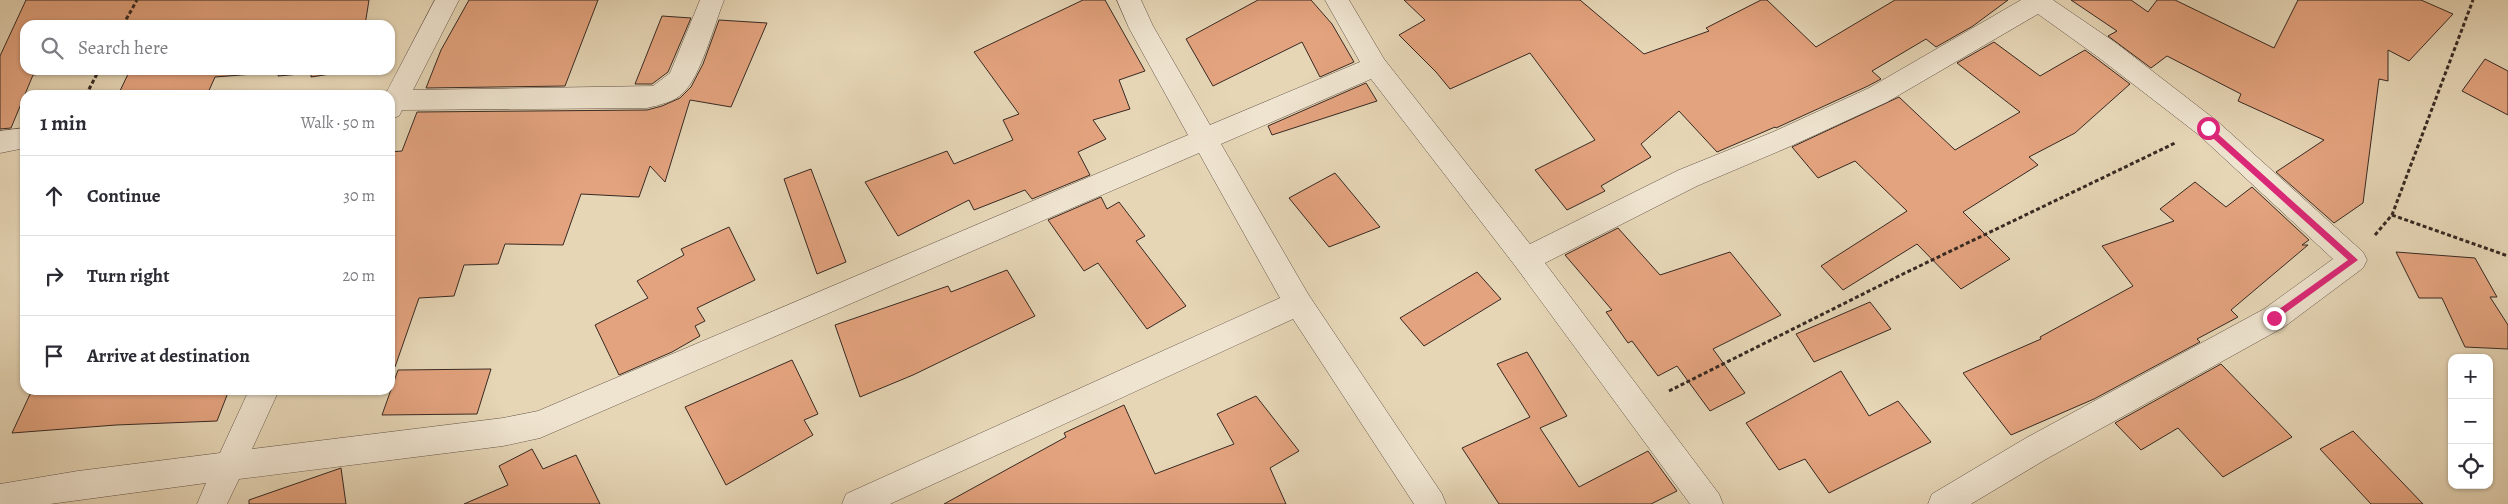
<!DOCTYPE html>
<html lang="en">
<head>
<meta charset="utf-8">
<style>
	body { margin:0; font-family:Alegreya,serif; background:#f2f2f3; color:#2b2b33 }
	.controls { position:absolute; right:15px; bottom:15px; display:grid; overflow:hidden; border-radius:10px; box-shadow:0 1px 4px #0004 }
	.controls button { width:45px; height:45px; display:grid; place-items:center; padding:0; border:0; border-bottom:1px solid #e1e1e2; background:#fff; color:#2b2b33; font:25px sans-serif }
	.stop { position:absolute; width:15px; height:15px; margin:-11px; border:4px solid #db2777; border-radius:50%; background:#fff }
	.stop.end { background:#db2777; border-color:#fff; box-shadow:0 1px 5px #0008 }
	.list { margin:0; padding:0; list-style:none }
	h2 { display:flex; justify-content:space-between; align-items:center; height:65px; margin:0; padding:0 20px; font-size:21px }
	h2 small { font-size:16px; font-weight:400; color:#7c7c81 }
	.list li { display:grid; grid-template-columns:32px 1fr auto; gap:15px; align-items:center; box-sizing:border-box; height:80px; padding:0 20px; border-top:1px solid #e1e1e2 }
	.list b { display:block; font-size:19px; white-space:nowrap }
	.list em { font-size:16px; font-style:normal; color:#7c7c81 }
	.icon { flex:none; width:28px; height:28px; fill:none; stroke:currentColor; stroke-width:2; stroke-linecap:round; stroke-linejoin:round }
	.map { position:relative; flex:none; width:2508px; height:504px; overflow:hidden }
	.search { position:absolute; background:#fff; box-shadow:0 1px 4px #0004; left:20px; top:20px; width:375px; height:55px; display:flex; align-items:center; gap:12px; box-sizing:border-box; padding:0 18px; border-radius:15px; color:#7c7c81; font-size:19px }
	.panel { position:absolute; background:#fff; box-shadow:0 1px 4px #0004; left:20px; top:90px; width:375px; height:305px; border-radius:15px }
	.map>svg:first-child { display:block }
	.building { fill:#e3a37e; stroke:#372923 }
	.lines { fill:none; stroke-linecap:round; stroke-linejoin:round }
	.minor-casing { stroke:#635448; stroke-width:1 }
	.path { stroke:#372923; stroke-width:3; stroke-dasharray:4 2.5; stroke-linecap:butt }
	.minor { fill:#efe4d0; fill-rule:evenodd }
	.route { fill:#db2777 }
</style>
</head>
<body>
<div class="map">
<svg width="2508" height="504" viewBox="0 0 2508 504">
	<rect width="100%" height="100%" fill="#e6d6b6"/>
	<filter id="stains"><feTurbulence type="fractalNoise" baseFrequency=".004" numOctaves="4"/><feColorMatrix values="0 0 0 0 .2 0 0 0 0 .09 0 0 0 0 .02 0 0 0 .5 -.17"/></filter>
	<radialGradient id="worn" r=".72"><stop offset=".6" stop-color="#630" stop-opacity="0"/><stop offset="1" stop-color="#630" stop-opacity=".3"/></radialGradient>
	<g class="building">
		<path d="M26,0H369L365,25H25V70H77L33,75L11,128L0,129V56Z"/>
		<path d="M469,0H598L565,86L426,88L441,50Z"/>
		<path d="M1083,0H1105L1145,71L1119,80L1130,109L1093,120L1106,139L1078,152L1090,175L1032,199L1025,190L974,210L969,200L898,236L865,182L947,151L954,164L1013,140L1003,120L1019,114L974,52Z"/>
		<path d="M1258,0H1311L1332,24L1354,62L1320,77L1302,42L1213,86L1186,39Z"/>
		<path d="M1404,0H1580L1644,54L1709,31L1706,28L1761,0H1767L1816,47L1895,0H2008L1973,26L1936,47L1926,39L1872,71L1881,79L1868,86L1776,128L1775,127L1717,152L1679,111L1641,144L1651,157L1601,186L1605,191L1567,210L1535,170L1595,140L1530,53L1450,89L1436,72L1399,35L1425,20Z"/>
		<path d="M2071,0H2131L2148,12L2157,0H2175L2274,48L2298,0H2421L2453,14L2409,61L2388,50V81L2379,79L2363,203L2334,223L2276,172L2324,140L2238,101L2241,94L2167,56L2151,68L2108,36L2117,31Z"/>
		<path d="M662,16L691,18L668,72L652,84H635Z"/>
		<path d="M719,20L767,23L731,107L690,100L665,182L650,166L639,197L581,194L563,245L505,244L498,264L464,265L454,296L419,298L395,367H390V152L402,151L417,112L647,110L662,106L680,98L691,87L703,64Z"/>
		<path d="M1994,42L2040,76L2085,50L2130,84L2075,133L2029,157L2038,165L1963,212L2010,259L1961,289L1917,244L1843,290L1821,266L1907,211L1855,161L1818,178L1792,147L1899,97L1955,150L2020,112L1957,63Z"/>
		<path d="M2485,59L2508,71V115L2462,91Z"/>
		<path d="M130,70H356L311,77V73L278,76L279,72L215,77L207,95H118Z"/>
		<path d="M1366,83L1377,101L1272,135L1268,126Z"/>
		<path d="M811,169L846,262L817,274L784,179Z"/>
		<path d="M1335,173L1380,227L1329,247L1289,198Z"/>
		<path d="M2195,182L2226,207L2252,187L2309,240L2302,245H2308L2231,310L2238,317L2197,339L2200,342L2094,399L2011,435L1963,373L2041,339L2040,337L2133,286L2102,246L2174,221L2160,209Z"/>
		<path d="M1101,197L1107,209L1119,202L1145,236L1136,241L1186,306L1147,329L1098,263L1084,271L1048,220Z"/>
		<path d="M729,227L755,280L697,308L705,321L695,326L700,336L672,352L619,375L595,325L648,298L637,281L684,255L681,249Z"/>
		<path d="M1618,228L1660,275L1730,252L1781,315L1713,349L1745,393L1710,411L1677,366L1658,376L1632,341L1628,343L1606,312L1612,310L1565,255Z"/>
		<path d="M2396,252L2475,258L2497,297H2490L2508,325V349L2465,347L2442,298H2419Z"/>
		<path d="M1007,270L1035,316L913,375L860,397L835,325L948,286L951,292Z"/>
		<path d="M1477,272L1501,299L1424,346L1400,318Z"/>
		<path d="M1870,302L1891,329L1814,362L1796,334Z"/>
		<path d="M1527,352L1567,416L1540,428L1579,487L1648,451L1677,491L1651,504H1499L1462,448L1530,417L1497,364Z"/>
		<path d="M792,360L818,414L804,420L813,435L726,485L685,407Z"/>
		<path d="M2221,364L2292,437L2223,477L2178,428L2141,450L2115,423Z"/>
		<path d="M491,369L477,414L382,415L398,370Z"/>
		<path d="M1841,371L1869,416L1898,401L1931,442L1829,493L1805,459L1779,470L1746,423Z"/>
		<path d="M32,390H229L217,421L116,425L12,433Z"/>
		<path d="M1256,396L1299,451L1270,468L1286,504H944L1066,437L1064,433L1124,405L1155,474L1234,444L1217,414Z"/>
		<path d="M2353,431L2423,504H2371L2320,449Z"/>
		<path d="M532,449L543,469L576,455L600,504H464L508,485L499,466Z"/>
		<path d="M341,468L346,504H249V500Z"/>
	</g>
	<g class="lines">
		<g class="minor-casing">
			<g id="minor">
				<path d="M435,0H459L413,90L653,86L670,73L700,0H724C715,23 700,78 683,93C674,102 659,105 647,108L402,110L399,116L390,119V95H380L387,91Z"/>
				<path d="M1117,0H1141L1153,26L1210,125L1360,62L1325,0H1349L1384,59L1530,244L1679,170L1773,132L1869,88L2021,0H2053L2116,43L2217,121L2363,252L2367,260L2363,268L2284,327L2048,458L1971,504H1928L1932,494L2026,438L2264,309L2333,259L2199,135L2098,57L2038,14L1887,102L1791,146L1697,186L1545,263L1719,494L1723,504H1690L1516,267L1371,79L1221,144L1308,294L1442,494L1446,504H1414L1293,319L890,504H842L846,494L1280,298L1199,153L540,438L503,446L239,479L227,504H197L206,483L50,504H0V484L78,471L220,453L249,390H279L252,449L503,418L538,411L1188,135L1129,28Z"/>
				<path d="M25,128V148L0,153V131Z"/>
			</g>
		</g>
		<g class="path">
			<path d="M123,25L137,0"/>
			<path d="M86,95L99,70"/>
			<path d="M2392,215L2508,256"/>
			<path d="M2375,235L2392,215L2473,0"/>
			<path d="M1669,391L1903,274L2175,143"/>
		</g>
		<use href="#minor" class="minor"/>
	</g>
	<path class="route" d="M2208,125L2358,260L2274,321L2271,320V315L2348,260L2205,131V126Z"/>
	<rect width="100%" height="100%" filter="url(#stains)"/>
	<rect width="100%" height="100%" fill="url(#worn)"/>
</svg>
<div class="controls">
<button>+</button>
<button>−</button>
<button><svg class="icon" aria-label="locate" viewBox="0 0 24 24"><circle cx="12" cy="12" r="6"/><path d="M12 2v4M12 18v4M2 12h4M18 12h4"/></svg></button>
</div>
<div class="stop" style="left:2208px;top:128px"></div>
<div class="stop end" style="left:2274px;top:318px"></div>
<div class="search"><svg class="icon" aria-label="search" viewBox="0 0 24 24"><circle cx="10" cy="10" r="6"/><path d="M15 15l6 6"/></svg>Search here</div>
<section class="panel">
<h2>1 min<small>Walk · 50 m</small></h2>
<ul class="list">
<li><svg class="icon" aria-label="ahead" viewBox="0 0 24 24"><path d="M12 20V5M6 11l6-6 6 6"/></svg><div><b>Continue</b></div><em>30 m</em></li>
<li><svg class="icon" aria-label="right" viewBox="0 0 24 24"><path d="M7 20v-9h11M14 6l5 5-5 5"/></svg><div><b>Turn right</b></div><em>20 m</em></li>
<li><svg class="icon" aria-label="arrive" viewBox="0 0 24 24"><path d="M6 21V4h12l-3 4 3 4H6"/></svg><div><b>Arrive at destination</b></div></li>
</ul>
</section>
</div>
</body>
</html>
